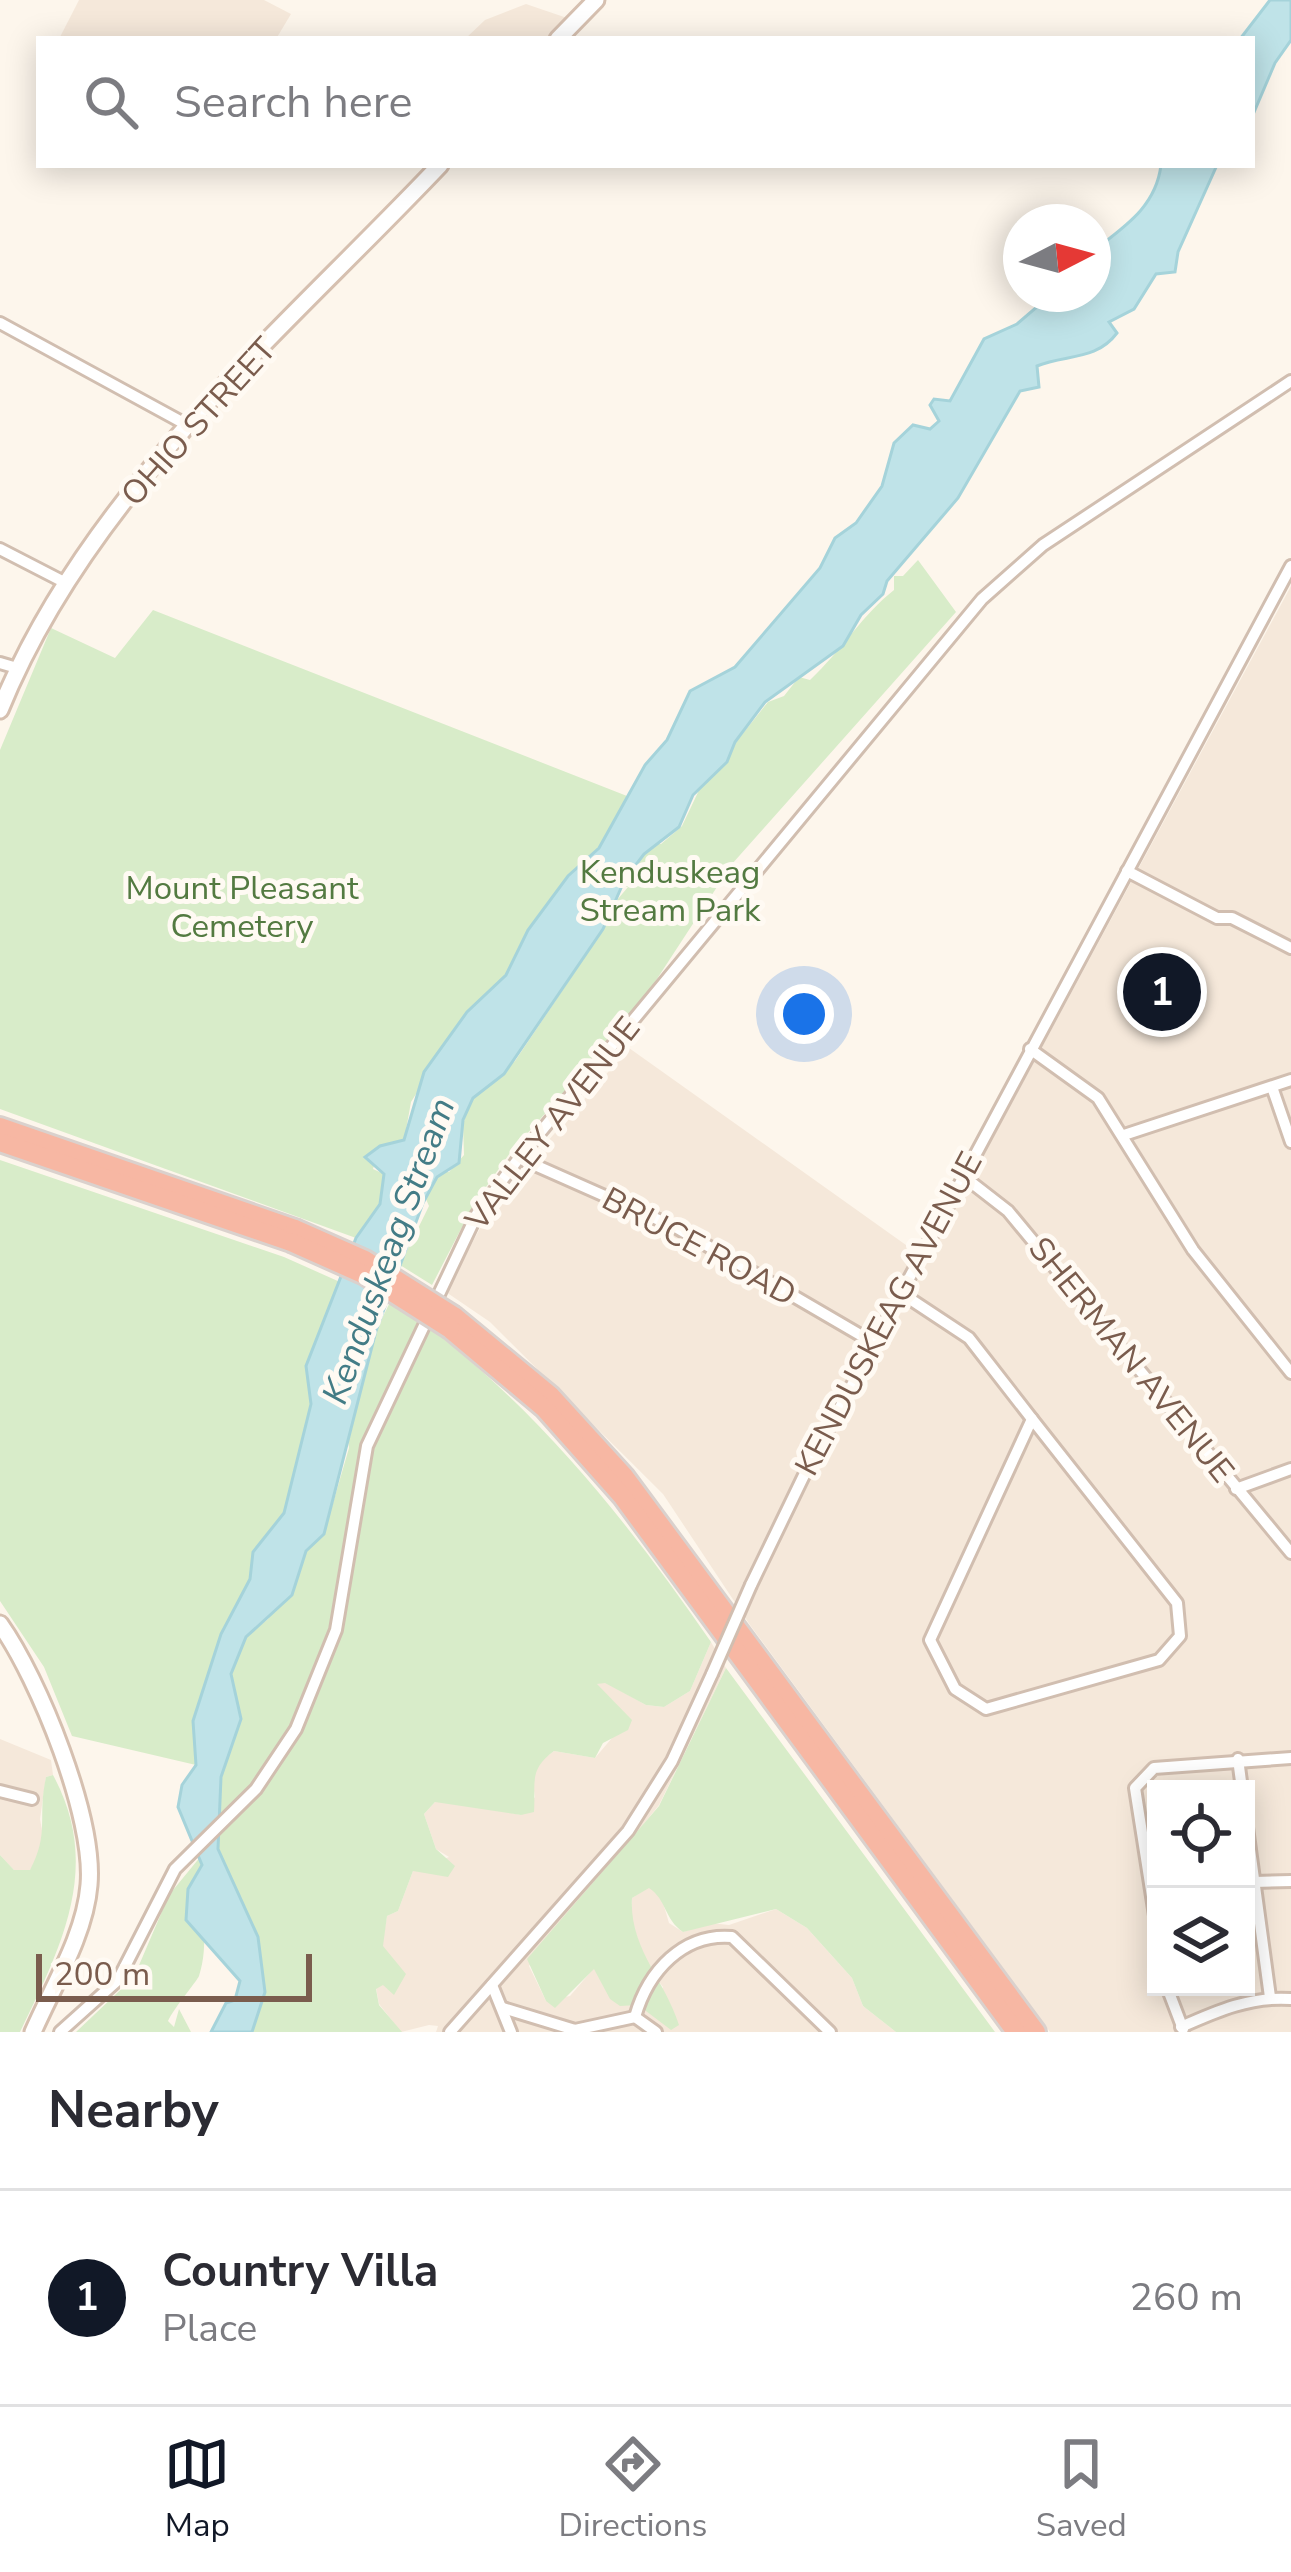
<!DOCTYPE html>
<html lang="en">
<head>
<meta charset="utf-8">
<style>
	body { margin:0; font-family:"Nunito Sans",sans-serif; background:#f7f7f7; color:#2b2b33 }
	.controls { position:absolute; right:36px; bottom:36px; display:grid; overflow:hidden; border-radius:0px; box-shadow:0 6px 30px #0003 }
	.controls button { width:108px; height:108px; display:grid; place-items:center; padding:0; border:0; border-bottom:3px solid #e1e1e2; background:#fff; color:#2b2b33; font:60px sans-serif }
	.compass { position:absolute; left:1003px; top:204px; width:108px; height:108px; border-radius:50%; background:#fff; box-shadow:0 6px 30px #0003; rotate:84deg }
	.scale { position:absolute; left:36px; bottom:30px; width:276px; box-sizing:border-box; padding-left:12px; border:6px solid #7a5c4d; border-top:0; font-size:33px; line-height:42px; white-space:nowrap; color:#7a5c4d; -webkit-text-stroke:9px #fffaf3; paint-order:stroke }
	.you { position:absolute; left:804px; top:1014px; width:42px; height:42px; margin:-30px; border:9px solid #fff; border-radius:50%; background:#1a73e8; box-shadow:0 0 0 18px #1a73e833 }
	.badge { display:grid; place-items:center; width:78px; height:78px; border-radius:50%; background:#111827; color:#fff; font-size:39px; font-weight:700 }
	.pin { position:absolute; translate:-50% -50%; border:6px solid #fff; box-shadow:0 3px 12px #0006 }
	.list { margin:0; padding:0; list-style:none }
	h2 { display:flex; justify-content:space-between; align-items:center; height:156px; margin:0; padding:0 48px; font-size:51px }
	h2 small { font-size:39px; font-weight:400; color:#7c7c81 }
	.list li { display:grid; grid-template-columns:78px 1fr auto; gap:36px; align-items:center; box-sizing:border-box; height:216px; padding:0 48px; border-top:3px solid #e1e1e2 }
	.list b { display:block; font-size:45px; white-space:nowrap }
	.list p { margin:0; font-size:39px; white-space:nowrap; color:#7c7c81 }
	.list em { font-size:39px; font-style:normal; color:#7c7c81 }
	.icon { flex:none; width:66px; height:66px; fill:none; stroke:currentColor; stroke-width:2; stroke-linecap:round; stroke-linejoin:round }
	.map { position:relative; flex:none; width:1291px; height:2032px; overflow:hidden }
	.search { position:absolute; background:#fff; box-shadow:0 6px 30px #0003; left:36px; right:36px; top:36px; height:132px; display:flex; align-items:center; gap:30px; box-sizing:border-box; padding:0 42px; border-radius:0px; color:#7c7c81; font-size:45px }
	.sheet { height:372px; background:#fff }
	nav { display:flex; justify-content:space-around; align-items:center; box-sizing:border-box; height:168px; border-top:3px solid #e1e1e2; background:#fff; font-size:33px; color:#7c7c81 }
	nav a { display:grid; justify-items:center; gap:6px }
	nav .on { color:#111827 }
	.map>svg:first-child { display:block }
	.residential { fill:#f5e8da; fill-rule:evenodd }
	.green { fill:#d8ecc9 }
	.water { fill:#bfe3e8; stroke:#a5d3da; stroke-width:3 }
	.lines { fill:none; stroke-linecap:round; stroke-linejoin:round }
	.street-casing { stroke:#d1beb0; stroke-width:16 }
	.secondary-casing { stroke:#d6c0b0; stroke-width:21 }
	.highway-casing { stroke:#dad1cd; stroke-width:24 }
	.street { stroke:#fff; stroke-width:10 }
	.secondary { stroke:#fff; stroke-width:15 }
	.highway { stroke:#f7b7a3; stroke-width:18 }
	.street-bridge-casing { stroke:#d1beb0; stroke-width:16; stroke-linecap:butt }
	.highway-bridge-casing { stroke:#dad1cd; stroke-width:24; stroke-linecap:butt }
	.street-bridge { stroke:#fff; stroke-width:10 }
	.highway-bridge { stroke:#f7b7a3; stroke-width:18 }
	.labels { text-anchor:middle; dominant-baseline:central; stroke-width:10; stroke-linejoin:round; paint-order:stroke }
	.street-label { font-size:33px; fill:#7a5c4d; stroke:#fffaf3 }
	.park-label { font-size:33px; fill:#537a41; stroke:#fffaf3 }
	.water-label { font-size:36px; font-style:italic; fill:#437c86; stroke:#fffaf3 }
</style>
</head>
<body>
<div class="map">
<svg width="1291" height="2032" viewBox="0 0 1291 2032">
	<rect width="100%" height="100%" fill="#fdf6ec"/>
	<g class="residential">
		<path d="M79,0H264L291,14L276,39H59Z"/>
		<path d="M526,4L567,18L547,39H465L485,20Z"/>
		<path d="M1291,586V2032H1050L750,1625L663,1494L490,1322L446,1292L493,1204L629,1048L927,1260ZM1156,1789H1246V1987H1156Z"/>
		<path d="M711,1642L726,1668L659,1805L529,1966L546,2001L570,1996L594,1968L651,2014L663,1987L645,1963L631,1917L632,1898L649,1887L661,1896L669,1923L683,1932L710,1923L729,1925L776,1909L807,1928L852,1978L863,2006L896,2032H436L438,2026L429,2025L401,2032L379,2004L376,1988L394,1962L382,1946L387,1916L398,1911L413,1871L449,1857L436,1849L424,1814L435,1802H461L521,1815L535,1797L532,1778L538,1763L554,1751L595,1758L617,1732V1705L596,1684L605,1682L646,1705L664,1707L690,1691Z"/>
		<path d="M0,1739L51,1760L53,1775L46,1777L40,1819L45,1847L30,1870H14L0,1855Z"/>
	</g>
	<g class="green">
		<path d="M918,560L956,612L732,864L636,1011L510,1153L474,1204L432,1285L400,1265L429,1206L425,1197L441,1172H449L464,1155L463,1125L471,1096L515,1061L605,927L612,906L628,887L621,886L622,881L652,843L661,844L682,826L701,786L768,702L784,696L799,677L810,680C842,650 863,614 894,590V576H903Z"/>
		<path d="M153,610L627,796L599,848L568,876L528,930L506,975L467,1012L411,1102L404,1141L380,1146L373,1169L384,1174L380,1204L356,1238L0,1109V750L51,628L115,658Z"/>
		<path d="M0,1160L284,1257L340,1282L306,1366L311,1404L284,1514L253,1552L250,1579L221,1634L193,1721L196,1765L72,1736L44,1667L0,1601Z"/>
		<path d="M391,1300C521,1388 623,1514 711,1642L690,1691L664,1707L646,1705L605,1683L597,1684L632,1720L628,1730L603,1743L595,1758L554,1751C528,1770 536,1783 534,1812L521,1815L435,1802L424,1814L436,1849L455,1866L448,1877L413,1871L398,1911L387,1916L383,1946L406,1974L394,1995L383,1985L376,1989L379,2005L402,2032H252L265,1991L258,1937L218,1849L221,1777L239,1710L231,1674L246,1637L268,1619L300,1573L306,1551L324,1534L349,1448L347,1430L376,1331Z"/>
		<path d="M726,1668L995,2032H896L863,2006L852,1978L807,1928L776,1909L683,1932C664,1919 667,1900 649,1888L632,1898C629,1948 665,1980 679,2025L671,2030L638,2005L620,2006L610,1999L594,1969L555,2008L546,2001L527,1959L659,1806Z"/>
		<path d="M53,1775C103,1867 61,1947 20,2032H0V1855L14,1870H30C50,1832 37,1819 46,1777Z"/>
		<path d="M201,1856L204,1865L197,1873C201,1908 210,1943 199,1976C197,1981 174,2008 168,2021L174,2027L179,2009L191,2032H76L134,1977L169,1895Z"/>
	</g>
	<g class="water">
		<path d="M1270,0H1291V40L1275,63L1252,117V39H1240Z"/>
		<path d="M1161,165H1217L1178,252L1175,272L1156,274L1134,309L1109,322L1117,333C1096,361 1066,354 1037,366L1039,387L1020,391L958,498L887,581L883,594L861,615L843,646L765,702L735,742L727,762L693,795L679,827L644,854L625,879L603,929L504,1074L473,1098L463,1120L459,1163L437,1177L423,1203L376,1331L324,1534L306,1551L292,1595L246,1637L231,1674L241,1719L221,1777L218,1849L258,1937L265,1992L252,2032H211L226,2003L235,2000L240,1981L186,1920L188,1889L202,1865L178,1807L182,1785L196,1765L193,1721L221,1634L250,1579L253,1552L284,1513L311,1404L306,1366L356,1238L380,1204L384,1174L365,1157L380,1146L404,1140L424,1072L467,1012L506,975L528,930L568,876L599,848L645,765L667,740L690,691L735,667L820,568L835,538L856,523L882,486L894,443L913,425L930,429L939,421L930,405L934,399L950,401L984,339L1017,324L1052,294H1093V251C1124,227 1156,207 1161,165Z"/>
	</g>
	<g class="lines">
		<g class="street-casing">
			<g id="street">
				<path d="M0,323L189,426"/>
				<path d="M0,549L64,582"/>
				<path d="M0,663L17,668"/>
				<path d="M1127,871L1217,918H1232L1291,948"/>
				<path d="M1030,1049L1098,1098L1193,1250L1291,1373"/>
				<path d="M1272,1087L1291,1142"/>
				<path d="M1124,1135L1291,1080"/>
				<path d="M519,1158L677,1228L874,1343"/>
				<path d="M963,1176L1008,1211L1291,1553"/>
				<path d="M901,1293L969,1338L1032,1419"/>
				<path d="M1032,1419L1177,1603L1180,1636L1159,1660L986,1709L955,1689L930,1640Z"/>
				<path d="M1236,1489L1291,1469"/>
				<path d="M751,1585L808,1467L1291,566"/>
				<path d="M1238,1759L1242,1789"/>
				<path d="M0,1791L32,1799"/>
				<path d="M1246,1820L1270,1997"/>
				<path d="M1254,1882L1291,1881"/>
				<path d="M1156,1922L1135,1788L1154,1768L1291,1758"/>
				<path d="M492,1985L511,2032"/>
				<path d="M1167,1987L1183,2029"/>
				<path d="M503,2008L575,2030L635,2017"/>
				<path d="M635,2017C648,1971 683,1933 732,1937L830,2032"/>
				<path d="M635,2017L656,2032"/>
				<path d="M1181,2027C1217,2011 1251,1996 1291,1999"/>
				<path d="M60,2032L118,1980L175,1869L256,1789L296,1729L336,1630L367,1446L477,1214L519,1158L982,599L1043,545L1291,381"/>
				<path d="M450,2032L628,1831L672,1761L712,1674"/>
			</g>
		</g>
		<g class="secondary-casing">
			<g id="secondary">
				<path d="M558,39L596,0"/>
				<path d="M0,710C88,492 282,332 440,165"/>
				<path d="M0,1624C39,1679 95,1818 89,1885C85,1935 53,1986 33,2032"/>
			</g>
		</g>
		<g class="highway-casing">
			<g id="highway">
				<path d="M0,1127L295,1229"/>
				<path d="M0,1142L291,1242"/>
				<path d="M454,1316L551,1396L624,1476L1036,2032"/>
				<path d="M450,1329L544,1408L622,1496L1016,2032"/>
			</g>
		</g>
		<use href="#street" class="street"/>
		<use href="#secondary" class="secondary"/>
		<use href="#highway" class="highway"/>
		<g class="street-bridge-casing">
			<path id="street-bridge" d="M712,1674L751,1585"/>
		</g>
		<g class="highway-bridge-casing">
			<g id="highway-bridge">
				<path d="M295,1229L365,1260L454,1316"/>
				<path d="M291,1242L365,1275L450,1329"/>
			</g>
		</g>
		<use href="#street-bridge" class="street-bridge"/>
		<use href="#highway-bridge" class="highway-bridge"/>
	</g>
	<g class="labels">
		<g class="street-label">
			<text transform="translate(199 422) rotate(-48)">OHIO STREET</text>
			<text transform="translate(553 1124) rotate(-52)">VALLEY AVENUE</text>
			<text transform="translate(699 1247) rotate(28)">BRUCE ROAD</text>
			<text transform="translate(889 1314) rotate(-62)">KENDUSKEAG AVENUE</text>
			<text transform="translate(1131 1360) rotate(51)">SHERMAN AVENUE</text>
		</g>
		<g class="park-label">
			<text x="670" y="872">Kenduskeag<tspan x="670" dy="38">Stream Park</tspan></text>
			<text x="242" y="888">Mount Pleasant<tspan x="242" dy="38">Cemetery</tspan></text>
		</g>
		<g class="water-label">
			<text transform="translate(389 1251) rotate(-70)">Kenduskeag Stream</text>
		</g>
	</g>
</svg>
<div class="controls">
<button><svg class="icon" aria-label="locate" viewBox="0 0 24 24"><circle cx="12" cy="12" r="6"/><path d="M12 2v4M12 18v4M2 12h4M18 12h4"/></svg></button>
<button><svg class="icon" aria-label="layers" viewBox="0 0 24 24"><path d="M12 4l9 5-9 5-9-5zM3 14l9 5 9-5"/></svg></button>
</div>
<svg class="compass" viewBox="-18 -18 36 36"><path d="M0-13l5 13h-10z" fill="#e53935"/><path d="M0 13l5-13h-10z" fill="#7c7c81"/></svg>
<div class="scale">200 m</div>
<div class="you"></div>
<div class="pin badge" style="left:1162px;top:992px">1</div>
<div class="search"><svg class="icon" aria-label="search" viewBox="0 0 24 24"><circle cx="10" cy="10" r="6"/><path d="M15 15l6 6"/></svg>Search here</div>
</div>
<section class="sheet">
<h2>Nearby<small></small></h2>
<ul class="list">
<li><span class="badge">1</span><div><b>Country Villa</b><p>Place</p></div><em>260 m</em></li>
</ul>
</section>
<nav>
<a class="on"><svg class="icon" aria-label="map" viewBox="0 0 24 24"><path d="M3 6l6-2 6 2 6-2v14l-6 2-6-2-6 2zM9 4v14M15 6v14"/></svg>Map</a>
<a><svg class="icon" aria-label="directions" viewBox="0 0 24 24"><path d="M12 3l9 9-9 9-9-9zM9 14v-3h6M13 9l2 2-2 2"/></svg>Directions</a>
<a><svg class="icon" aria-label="saved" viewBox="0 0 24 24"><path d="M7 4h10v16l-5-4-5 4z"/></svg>Saved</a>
</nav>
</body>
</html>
